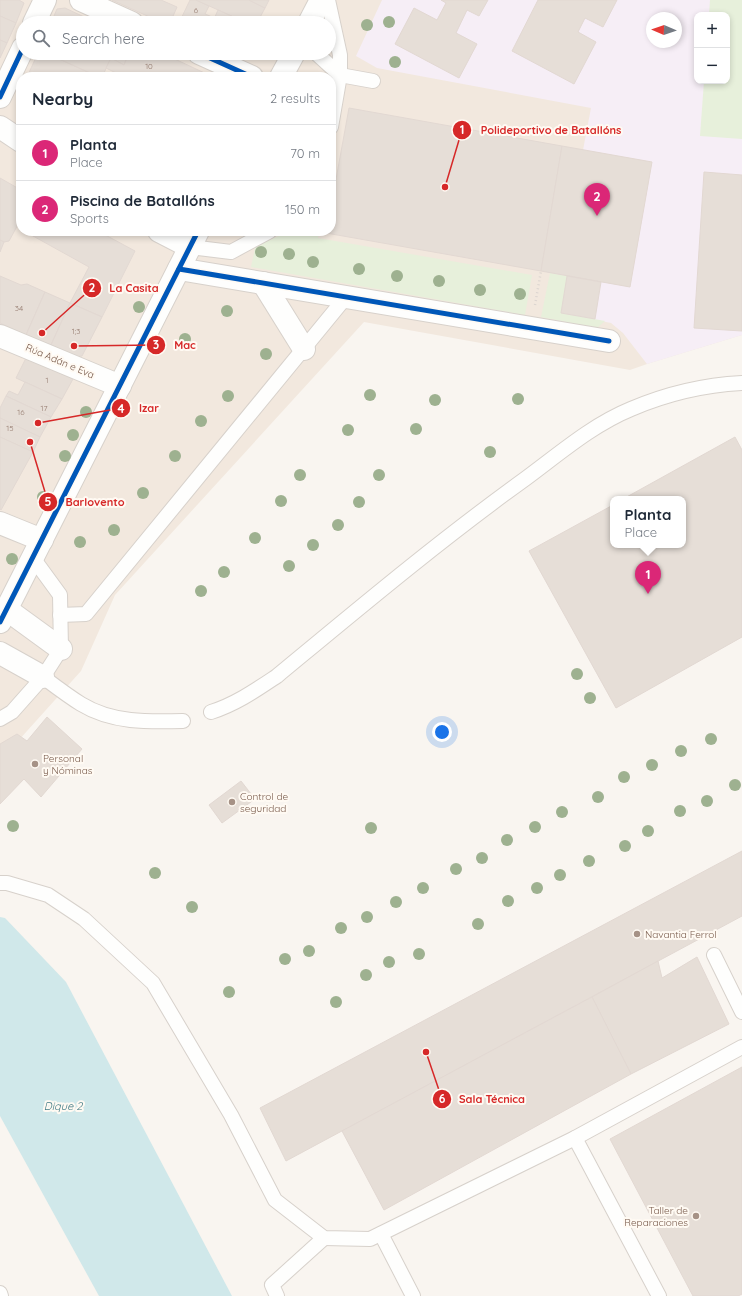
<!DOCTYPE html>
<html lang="en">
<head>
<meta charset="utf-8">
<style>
	body { margin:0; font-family:Quicksand,sans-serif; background:#f6f6f7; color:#1f2937 }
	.controls { position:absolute; right:12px; top:12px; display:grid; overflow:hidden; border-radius:8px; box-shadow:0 2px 6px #0003 }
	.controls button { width:36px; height:36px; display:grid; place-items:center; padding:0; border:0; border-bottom:1px solid #e0e1e3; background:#fff; color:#1f2937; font:20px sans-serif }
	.compass { position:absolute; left:646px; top:12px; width:36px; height:36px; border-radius:50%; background:#fff; box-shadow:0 2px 6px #0003; rotate:272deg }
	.you { position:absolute; left:442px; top:732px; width:14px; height:14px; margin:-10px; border:3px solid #fff; border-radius:50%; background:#1a73e8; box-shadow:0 0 0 6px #1a73e833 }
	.badge { display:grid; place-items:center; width:26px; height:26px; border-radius:50%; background:#db2777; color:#fff; font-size:13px; font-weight:700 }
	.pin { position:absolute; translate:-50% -33px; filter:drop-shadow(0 1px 2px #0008) }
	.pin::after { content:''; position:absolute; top:21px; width:14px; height:12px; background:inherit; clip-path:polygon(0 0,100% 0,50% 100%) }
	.popup { position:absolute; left:610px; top:496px; width:76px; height:52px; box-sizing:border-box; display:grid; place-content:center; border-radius:8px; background:#fff; filter:drop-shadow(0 1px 3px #0005); font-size:13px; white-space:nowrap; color:#747a83 }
	.popup b { font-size:15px; color:#1f2937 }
	.popup::after { content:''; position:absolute; left:50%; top:100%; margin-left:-8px; border:8px solid transparent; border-top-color:#fff }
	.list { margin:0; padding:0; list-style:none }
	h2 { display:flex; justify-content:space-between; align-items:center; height:52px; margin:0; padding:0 16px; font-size:17px }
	h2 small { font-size:13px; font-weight:400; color:#747a83 }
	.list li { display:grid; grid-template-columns:26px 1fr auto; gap:12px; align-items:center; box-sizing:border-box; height:56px; padding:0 16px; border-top:1px solid #e0e1e3 }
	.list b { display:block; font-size:15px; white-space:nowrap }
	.list p { margin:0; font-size:13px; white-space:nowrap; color:#747a83 }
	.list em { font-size:13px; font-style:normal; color:#747a83 }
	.icon { flex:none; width:22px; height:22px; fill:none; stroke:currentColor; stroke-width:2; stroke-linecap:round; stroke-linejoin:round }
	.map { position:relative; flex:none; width:742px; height:1296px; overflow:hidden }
	.search { position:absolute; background:#fff; box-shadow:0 2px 6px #0003; left:16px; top:16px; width:320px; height:44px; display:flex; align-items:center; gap:10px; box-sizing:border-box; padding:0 14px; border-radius:22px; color:#747a83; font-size:15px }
	.panel { position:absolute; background:#fff; box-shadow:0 2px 6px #0003; left:16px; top:72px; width:320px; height:164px; border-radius:16px }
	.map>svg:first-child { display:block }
	.residential { fill:#f2e8de; fill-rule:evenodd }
	.education { fill:#f6eef6; fill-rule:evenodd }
	.green { fill:#e7f0db }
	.water { fill:#d0e8ea }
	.building { fill:#e6ded7; stroke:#e2d8d2 }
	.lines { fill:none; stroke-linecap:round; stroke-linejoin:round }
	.service-casing { stroke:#d7d1cb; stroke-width:16 }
	.minor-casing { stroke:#d7d1cb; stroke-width:24 }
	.tertiary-casing { stroke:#d7d1cb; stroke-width:24 }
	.path { stroke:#dcd5d0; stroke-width:2.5; stroke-dasharray:1 3; stroke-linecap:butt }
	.service { stroke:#fefefd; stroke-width:14 }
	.minor { stroke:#fefefd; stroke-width:22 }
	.tertiary { stroke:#fefefd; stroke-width:22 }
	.cycleway-casing { stroke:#fffaf3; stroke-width:8 }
	.cycleway { stroke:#0057b8; stroke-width:5 }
	.tree { fill:#9eb190 }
	.poi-dot { fill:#a69286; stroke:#fffaf3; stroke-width:1.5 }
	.labels { text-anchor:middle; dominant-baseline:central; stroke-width:4; stroke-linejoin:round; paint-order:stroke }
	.number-label { font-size:8px; fill:#977e72 }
	.street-label { font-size:10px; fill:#7a5c4d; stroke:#fffaf3 }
	.poi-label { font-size:10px; fill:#7a5c4d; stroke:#fffaf3; text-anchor:start }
	.water-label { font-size:11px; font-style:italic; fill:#437c86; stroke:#fffaf3 }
	.leader { fill:none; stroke:#d62828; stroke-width:1.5 }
	.callout-dot { fill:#d62828; stroke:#fffaf3; stroke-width:1.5 }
	.mark-label { font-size:12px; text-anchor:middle; font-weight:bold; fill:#fff }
	.callout-label { font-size:11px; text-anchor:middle; font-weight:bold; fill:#d62828; stroke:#fffaf3; stroke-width:4; stroke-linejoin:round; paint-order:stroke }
</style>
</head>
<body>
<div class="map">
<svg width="742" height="1296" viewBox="0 0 742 1296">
	<rect width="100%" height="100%" fill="#f9f5f0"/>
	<path class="residential" d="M0,0H742V335L647,364L630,370L364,322L115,595L81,671L0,761ZM697,15H727V81H697ZM652,18H676V42H652ZM23,23H329V53H23ZM21,77H331V231H21Z"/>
	<path class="education" d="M382,0H742V335L647,364L623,333L611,323L561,313L567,276L630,287L652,162L583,150L591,108L377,68L356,56ZM697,15H727V81H697ZM652,18H676V42H652Z"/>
	<g class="green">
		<path d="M710,0H742V139L700,136L704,81H727V15H709Z"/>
		<path d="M289,231H319L318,238L532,275L525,315L251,267L256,243L268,241Z"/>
		<path d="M550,273L568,276L561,313L605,321L597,328L541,317Z"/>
	</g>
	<path class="water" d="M0,917L5,918L66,982L232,1296H99L0,1116Z"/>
	<g class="building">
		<path d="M0,0H19L24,3L16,23L0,16Z"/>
		<path d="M112,0H161L177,7L170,23H163Z"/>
		<path d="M190,0H196L209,6L205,14L210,16L207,23H179Z"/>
		<path d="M196,0H249L265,8L257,23H247Z"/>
		<path d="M249,0H269L265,8Z"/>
		<path d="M441,0H488L479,16L467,10L456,33L477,44L459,78L395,44L414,8L437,20L446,3Z"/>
		<path d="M538,0H617L603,27L585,18L578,32L596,42L574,84L512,51Z"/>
		<path d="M65,8L97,23H51L57,9Z"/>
		<path d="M218,10L247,23H207L210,16L214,19Z"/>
		<path d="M0,16L16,23L7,43L0,40Z"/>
		<path d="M0,40L7,43L0,58Z"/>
		<path d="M38,53H46L99,77H27Z"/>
		<path d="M46,53H100L111,58L102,77H99Z"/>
		<path d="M100,53H129L124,65Z"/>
		<path d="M129,53H162L213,77H117L118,74L106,68L111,58L124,65Z"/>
		<path d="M227,53H241L238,58Z"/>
		<path d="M349,108L562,146L541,271L326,233L327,231H331V207Z"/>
		<path d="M562,146L652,162L630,287L541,271Z"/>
		<path d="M704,172L742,175V331L694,328Z"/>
		<path d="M0,178L21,190V219L9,241L4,242L0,240Z"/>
		<path d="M24,231H98L135,251L102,317L70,303L89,267Z"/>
		<path d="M0,240L4,242L0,252Z"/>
		<path d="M0,276L21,285L27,284L45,292L26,335L0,323Z"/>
		<path d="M567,276L601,282L595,319L561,313Z"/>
		<path d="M45,292L70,303L51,345L26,335Z"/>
		<path d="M70,303L102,317L82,356L76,357L51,345Z"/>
		<path d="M26,358L73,379L62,399L16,378Z"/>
		<path d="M25,382L62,399L51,417L6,396L9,391L18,395Z"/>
		<path d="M6,396L51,417L40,437L0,418V408Z"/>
		<path d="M0,418L40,437L33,452L0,437Z"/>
		<path d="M0,437L33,452L1,510L0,509Z"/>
		<path d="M735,437L742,450V637L616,708L529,551L613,505V545H683V499H623Z"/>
		<path d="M47,717L82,749L41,797L24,779L0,804V744L17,734L27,741Z"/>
		<path d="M241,781L255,799L222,823L209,805Z"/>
		<path d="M742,851V916L286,1161L260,1108Z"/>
		<path d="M697,957L729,1024L631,1074L592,997L658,961L662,978Z"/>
		<path d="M592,997L631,1074L384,1210L342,1131Z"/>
		<path d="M742,1067V1294L738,1296H693L610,1139Z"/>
	</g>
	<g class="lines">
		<g class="service-casing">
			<g id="service">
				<path d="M328,0L340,55V75L331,127"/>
				<path d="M316,53L340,75L373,81"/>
				<path d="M190,247L231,252L270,231"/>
				<path d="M60,615L86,614L346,297"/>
				<path d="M43,677C55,686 68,696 81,704C112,723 148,722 183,721"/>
				<path d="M211,712C236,704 256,690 277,676C358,609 439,541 525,479C559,454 592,425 631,409C666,394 704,385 742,383"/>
				<path d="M0,719L12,712L43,677L61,649L60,595L33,558"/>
				<path d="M0,883H7L48,895L84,919L153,983L231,1115L275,1200L324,1238L370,1239L575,1138L742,1047"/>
				<path d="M714,955L742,1012"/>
				<path d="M575,1138L659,1296"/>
				<path d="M381,1234L413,1296"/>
				<path d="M0,1293L1,1296"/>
				<path d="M277,1296L272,1285L324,1238"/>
			</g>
		</g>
		<g class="minor-casing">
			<g id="minor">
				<path d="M81,0L132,23"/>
				<path d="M34,23L45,0"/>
				<path d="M199,53L252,77"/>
				<path d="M0,97L23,48"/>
				<path d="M0,127L21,141"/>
				<path d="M159,231L190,247"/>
				<path d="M179,269L609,341"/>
				<path d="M263,283L304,349"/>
				<path d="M0,336L120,386"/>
				<path d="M0,523L42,540"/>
				<path d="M6,609L61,649"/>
				<path d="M0,653L43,677"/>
			</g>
		</g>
		<g class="tertiary-casing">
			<g id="tertiary">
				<path d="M309,23L321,0"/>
				<path d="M281,77L294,53"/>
				<path d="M0,622L198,231"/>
			</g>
		</g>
		<path class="path" d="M535,305L541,271"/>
		<use href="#service" class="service"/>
		<use href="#minor" class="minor"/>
		<use href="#tertiary" class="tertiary"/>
		<g class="cycleway-casing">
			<g id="cycleway">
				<path d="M199,53L252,77"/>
				<path d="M0,97L23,48"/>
				<path d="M179,269L609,341"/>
				<path d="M0,622L198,231"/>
			</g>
		</g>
		<use href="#cycleway" class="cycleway"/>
	</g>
	<g class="tree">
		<circle cx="389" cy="22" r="6"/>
		<circle cx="367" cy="25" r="6"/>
		<circle cx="395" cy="62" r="6"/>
		<circle cx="261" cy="252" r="6"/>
		<circle cx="289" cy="254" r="6"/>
		<circle cx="313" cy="262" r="6"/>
		<circle cx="359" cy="269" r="6"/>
		<circle cx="397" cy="276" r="6"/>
		<circle cx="439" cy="281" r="6"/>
		<circle cx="480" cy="290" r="6"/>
		<circle cx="520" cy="294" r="6"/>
		<circle cx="139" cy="307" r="6"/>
		<circle cx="227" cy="311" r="6"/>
		<circle cx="185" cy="339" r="6"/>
		<circle cx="266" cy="354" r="6"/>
		<circle cx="370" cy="395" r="6"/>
		<circle cx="228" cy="396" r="6"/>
		<circle cx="518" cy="399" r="6"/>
		<circle cx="435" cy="400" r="6"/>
		<circle cx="86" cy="412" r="6"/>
		<circle cx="201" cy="421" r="6"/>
		<circle cx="416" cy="429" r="6"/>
		<circle cx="348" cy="430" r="6"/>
		<circle cx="73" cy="435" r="6"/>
		<circle cx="490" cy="452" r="6"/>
		<circle cx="65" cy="456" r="6"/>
		<circle cx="175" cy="456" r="6"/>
		<circle cx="300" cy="475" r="6"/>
		<circle cx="379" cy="475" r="6"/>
		<circle cx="143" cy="493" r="6"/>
		<circle cx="43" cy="497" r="6"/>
		<circle cx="281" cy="501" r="6"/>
		<circle cx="359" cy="502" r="6"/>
		<circle cx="338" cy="525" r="6"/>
		<circle cx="114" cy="530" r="6"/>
		<circle cx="255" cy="538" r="6"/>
		<circle cx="80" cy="542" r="6"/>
		<circle cx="313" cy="545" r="6"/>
		<circle cx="12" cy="559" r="6"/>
		<circle cx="289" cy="566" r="6"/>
		<circle cx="224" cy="572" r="6"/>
		<circle cx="201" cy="591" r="6"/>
		<circle cx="577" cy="674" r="6"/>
		<circle cx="590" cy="698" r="6"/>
		<circle cx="711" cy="739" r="6"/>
		<circle cx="681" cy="751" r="6"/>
		<circle cx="652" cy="765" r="6"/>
		<circle cx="624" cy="777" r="6"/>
		<circle cx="735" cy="785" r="6"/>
		<circle cx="598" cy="797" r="6"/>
		<circle cx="707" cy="801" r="6"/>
		<circle cx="680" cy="811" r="6"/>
		<circle cx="562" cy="812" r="6"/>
		<circle cx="13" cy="826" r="6"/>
		<circle cx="535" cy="827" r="6"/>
		<circle cx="371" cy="828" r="6"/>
		<circle cx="648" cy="831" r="6"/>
		<circle cx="507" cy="840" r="6"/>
		<circle cx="625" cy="846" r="6"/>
		<circle cx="482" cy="858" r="6"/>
		<circle cx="589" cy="861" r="6"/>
		<circle cx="456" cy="869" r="6"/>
		<circle cx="155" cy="873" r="6"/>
		<circle cx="560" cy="875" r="6"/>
		<circle cx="423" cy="888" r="6"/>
		<circle cx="537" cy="888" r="6"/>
		<circle cx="508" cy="901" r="6"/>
		<circle cx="396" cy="902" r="6"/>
		<circle cx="192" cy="907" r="6"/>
		<circle cx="367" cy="917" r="6"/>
		<circle cx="478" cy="924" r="6"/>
		<circle cx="341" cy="928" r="6"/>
		<circle cx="309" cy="951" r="6"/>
		<circle cx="419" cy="954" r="6"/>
		<circle cx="285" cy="959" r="6"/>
		<circle cx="389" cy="962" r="6"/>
		<circle cx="366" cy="975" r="6"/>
		<circle cx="229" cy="992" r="6"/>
		<circle cx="336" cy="1002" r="6"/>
	</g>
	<g class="poi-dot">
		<circle cx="35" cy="764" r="4"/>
		<circle cx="232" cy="802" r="4"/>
		<circle cx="637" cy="934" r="4"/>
		<circle cx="696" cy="1216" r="4"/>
	</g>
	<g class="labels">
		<g class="number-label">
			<text x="196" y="10">6</text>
			<text x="149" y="66">10</text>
			<text x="19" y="308">34</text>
			<text x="76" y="331">1;3</text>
			<text x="47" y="380">1</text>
			<text x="44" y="408">17</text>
			<text x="21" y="412">16</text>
			<text x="10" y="428">15</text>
		</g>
		<g class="street-label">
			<text transform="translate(60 361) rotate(23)">Rúa Adán e Eva</text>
		</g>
		<g class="poi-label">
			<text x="43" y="758">Personal<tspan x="43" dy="12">y Nóminas</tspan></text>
			<text x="240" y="796">Control de<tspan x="240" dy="12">seguridad</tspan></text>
			<text x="645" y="934">Navantia Ferrol</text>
			<text x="688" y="1210" text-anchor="end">Taller de<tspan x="688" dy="12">Reparaciones</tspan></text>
		</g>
		<g class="water-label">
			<text x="63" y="1106">Dique 2</text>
		</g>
	</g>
	<path class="leader" d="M445 187L462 130M42 333L92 288M74 346L156 345M38 423L121 408M30 442L48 502M426 1052L442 1099"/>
	<g class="callout-dot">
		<circle cx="445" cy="187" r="4"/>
		<circle cx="42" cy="333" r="4"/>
		<circle cx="74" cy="346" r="4"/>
		<circle cx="38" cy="423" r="4"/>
		<circle cx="30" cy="442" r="4"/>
		<circle cx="426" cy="1052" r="4"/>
		<circle cx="462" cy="130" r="10"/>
		<circle cx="92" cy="288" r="10"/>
		<circle cx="156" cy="345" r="10"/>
		<circle cx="121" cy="408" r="10"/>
		<circle cx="48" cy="502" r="10"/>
		<circle cx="442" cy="1099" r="10"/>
	</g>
	<g class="mark-label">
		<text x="462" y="134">1</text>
		<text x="92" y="292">2</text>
		<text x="156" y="349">3</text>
		<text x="121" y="413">4</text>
		<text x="48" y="506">5</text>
		<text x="442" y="1103">6</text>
	</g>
	<g class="callout-label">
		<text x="551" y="134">Polideportivo de Batallóns</text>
		<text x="134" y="292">La Casita</text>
		<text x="185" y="349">Mac</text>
		<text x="149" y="412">Izar</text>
		<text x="95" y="506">Barlovento</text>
		<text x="492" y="1103">Sala Técnica</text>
	</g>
</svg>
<div class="controls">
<button>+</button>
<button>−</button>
</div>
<svg class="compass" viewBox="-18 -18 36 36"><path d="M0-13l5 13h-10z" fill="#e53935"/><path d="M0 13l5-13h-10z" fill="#747a83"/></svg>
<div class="you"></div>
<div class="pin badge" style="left:648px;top:594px">1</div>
<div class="popup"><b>Planta</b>Place</div>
<div class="pin badge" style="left:597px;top:216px">2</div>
<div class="search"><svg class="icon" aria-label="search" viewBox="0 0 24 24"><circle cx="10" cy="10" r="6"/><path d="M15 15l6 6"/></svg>Search here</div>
<section class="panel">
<h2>Nearby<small>2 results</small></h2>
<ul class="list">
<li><span class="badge">1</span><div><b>Planta</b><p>Place</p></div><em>70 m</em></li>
<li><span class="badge">2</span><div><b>Piscina de Batallóns</b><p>Sports</p></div><em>150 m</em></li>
</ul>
</section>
</div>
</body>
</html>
